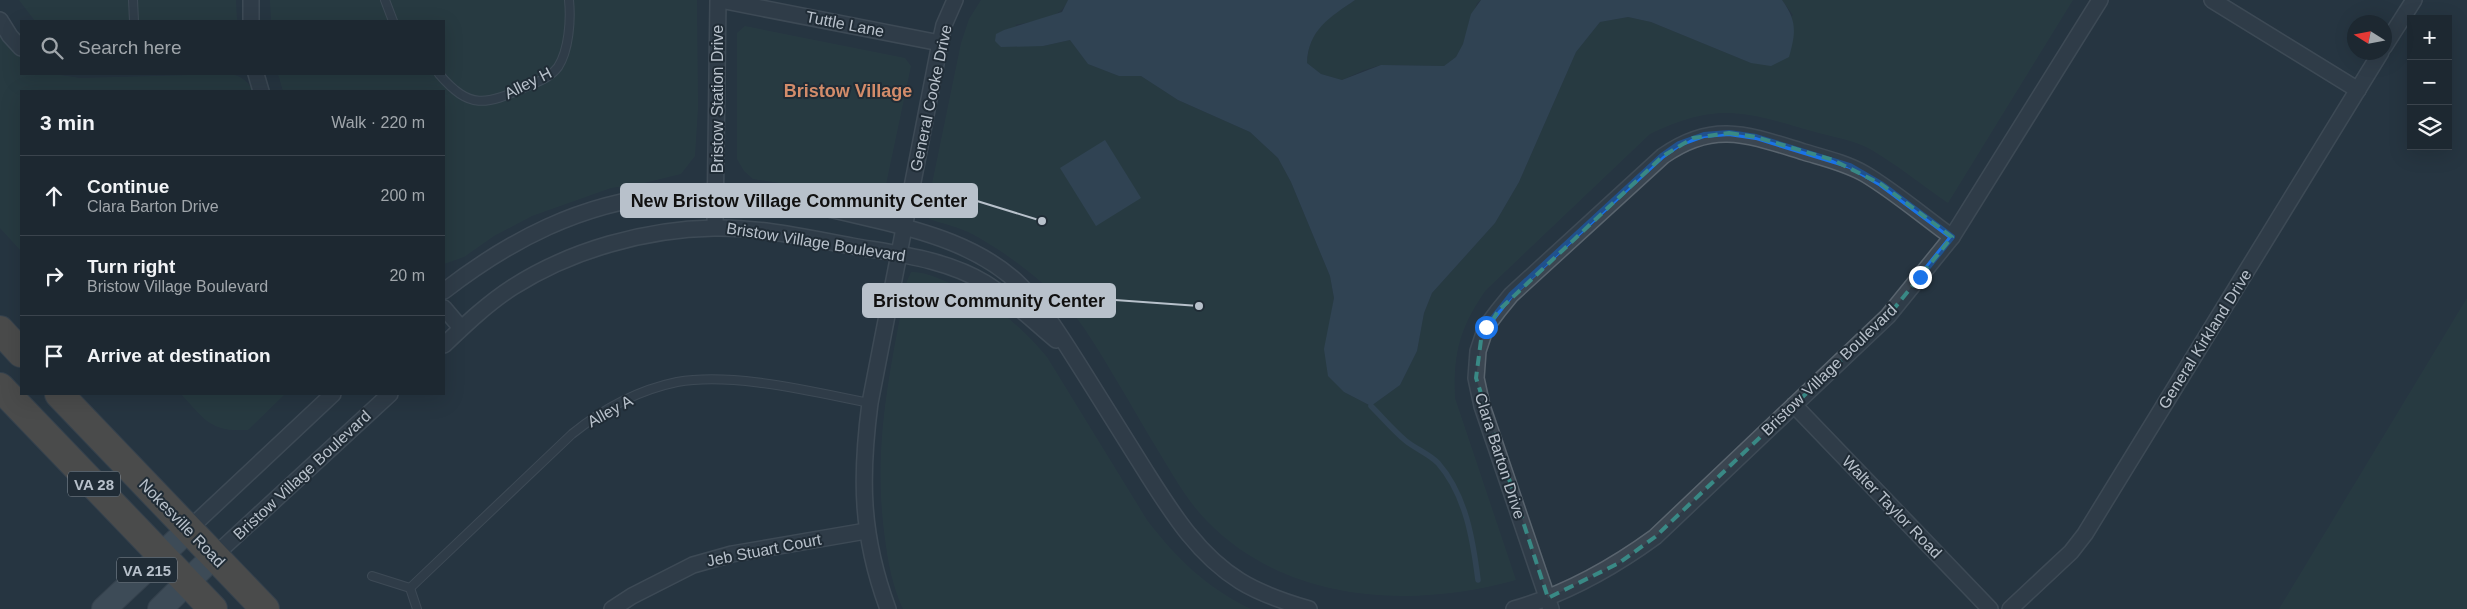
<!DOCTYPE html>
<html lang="en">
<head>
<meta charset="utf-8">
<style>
	body { margin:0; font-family:Helvetica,sans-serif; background:#2a343d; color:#f1f3f6 }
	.controls { position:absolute; right:15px; top:15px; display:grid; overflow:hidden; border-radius:0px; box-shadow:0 5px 20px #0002 }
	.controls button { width:45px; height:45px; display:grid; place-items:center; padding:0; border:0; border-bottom:1px solid #3b444d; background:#1d2831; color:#f1f3f6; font:25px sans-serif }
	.compass { position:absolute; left:2347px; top:15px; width:45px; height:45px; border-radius:50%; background:#1d2831; box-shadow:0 5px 20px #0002; rotate:281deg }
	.stop { position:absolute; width:15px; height:15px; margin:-11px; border:4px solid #1a73e8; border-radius:50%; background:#fff }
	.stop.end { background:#1a73e8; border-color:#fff; box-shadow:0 1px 5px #0008 }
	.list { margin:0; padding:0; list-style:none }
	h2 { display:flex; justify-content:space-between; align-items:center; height:65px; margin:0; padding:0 20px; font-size:21px }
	h2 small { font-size:16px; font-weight:400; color:#a0a6ab }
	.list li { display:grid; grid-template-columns:32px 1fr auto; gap:15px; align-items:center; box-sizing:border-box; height:80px; padding:0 20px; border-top:1px solid #3b444d }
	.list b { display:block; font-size:19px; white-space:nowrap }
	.list p { margin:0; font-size:16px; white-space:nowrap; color:#a0a6ab }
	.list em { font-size:16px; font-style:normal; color:#a0a6ab }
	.icon { flex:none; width:28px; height:28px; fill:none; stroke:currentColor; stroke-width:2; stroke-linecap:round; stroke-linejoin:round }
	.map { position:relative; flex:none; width:2467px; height:609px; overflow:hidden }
	.search { position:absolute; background:#1d2831; box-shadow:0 5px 20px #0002; left:20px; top:20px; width:425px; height:55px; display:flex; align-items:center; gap:12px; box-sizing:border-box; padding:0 18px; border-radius:0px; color:#a0a6ab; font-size:19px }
	.panel { position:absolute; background:#1d2831; box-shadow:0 5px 20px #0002; left:20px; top:90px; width:425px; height:305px; border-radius:0px }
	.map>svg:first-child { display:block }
	.green { fill:#294242 }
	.water { fill:#3d5569 }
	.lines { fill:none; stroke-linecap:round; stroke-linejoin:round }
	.stream { stroke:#3d5569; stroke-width:5.5 }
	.lane-casing { stroke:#59646e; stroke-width:10 }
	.street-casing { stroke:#59646e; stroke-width:18 }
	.primary-casing { stroke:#45505a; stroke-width:26 }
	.highway-casing { stroke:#46515b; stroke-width:30 }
	.lane { stroke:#3b4651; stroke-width:8 }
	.street { stroke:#3b4651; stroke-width:15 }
	.primary { stroke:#596671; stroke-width:24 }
	.highway { stroke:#776758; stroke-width:28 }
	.route { stroke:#1a73e8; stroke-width:6 }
	.marked { fill:none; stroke:#398985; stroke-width:4; stroke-dasharray:10 6; stroke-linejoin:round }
	.labels { text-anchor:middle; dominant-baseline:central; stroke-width:4; stroke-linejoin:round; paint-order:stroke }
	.shield { fill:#202c36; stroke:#8a949e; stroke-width:1 }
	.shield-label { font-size:15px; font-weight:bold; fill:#b8c1cb }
	.street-label { font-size:16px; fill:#b8c1cb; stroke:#202c36 }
	.neighbourhood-label { font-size:18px; font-weight:bold; fill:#d38c6a; stroke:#202c36 }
	.leader { fill:none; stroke:#b8c1cb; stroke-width:2 }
	.callout-dot { fill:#b8c1cb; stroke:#202c36; stroke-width:2 }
	.callout { fill:#b8c1cb; stroke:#b8c1cb; stroke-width:2 }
	.callout-label { font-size:18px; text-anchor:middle; font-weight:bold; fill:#111 }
</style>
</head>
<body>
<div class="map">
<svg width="2467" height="609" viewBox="0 0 2467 609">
	<rect width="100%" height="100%" fill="#273541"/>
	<g class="green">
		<path d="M19,0H236L237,21H35Z"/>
		<path d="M270,0H697L698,108L695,156L681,174L644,183L611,188L532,216L494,236L464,257L444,264V91H283L278,74H444V21H271Z"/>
		<path d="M981,0H1068C1061,20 1033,21 1015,25L1043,46L1070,40L1088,64L1119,76H1141L1178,100L1250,132L1278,158L1291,182L1330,276L1334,298L1330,322L1344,392L1371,406L1400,385L1417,351L1424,313L1432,293L1495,223L1519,182L1576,52L1600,22L1628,17L1651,22L1751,63L1793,15L1782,0H2073L1948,203C1922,185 1897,165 1870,149C1854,140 1832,137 1815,132C1745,112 1719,101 1650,134L1486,290C1460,327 1453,353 1455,398L1516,580C1413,609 1288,603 1209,523C1186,501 1168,466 1151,439C1129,402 1108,364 1084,328C1059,292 1011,255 972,234C959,227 943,224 929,219L926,213L961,43L969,19Z"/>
		<path d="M1355,0H1481L1477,3L1463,44L1456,57L1444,66L1381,65L1364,70L1342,80L1321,74L1307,63C1309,28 1329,18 1355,0Z"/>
		<path d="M745,26L905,58L911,66L884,194L875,202L812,188L753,179L744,171L737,159V33Z"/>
		<path d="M0,33L21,55V74H54L80,78L230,74C241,76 248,81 253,91H21V251L0,228Z"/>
		<path d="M911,272C924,272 933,276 945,281C987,297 1018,323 1047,357L1147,520C1176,558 1207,588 1251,609H903C893,588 888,563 885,539C872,446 890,371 907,281Z"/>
		<path d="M2467,298V609H2279Z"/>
		<path d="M181,394H285L248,430C210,432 205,420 181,394Z"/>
	</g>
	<g class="water">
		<path d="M1068,0H1355C1330,17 1308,30 1307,63L1321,74L1342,80L1381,65L1444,66L1456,57L1463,44L1471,14L1481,0H1782C1797,21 1796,32 1789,57L1771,66L1751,63L1651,22L1628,17L1600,22L1576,52L1519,182L1495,223L1432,293L1424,313L1417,351L1400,385L1371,406L1344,392L1328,376L1324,349L1334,298L1330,276L1291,182L1278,158L1250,132L1178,100L1141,76H1119L1088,64L1070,40L1043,46L1001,47L995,41L996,34L1004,30L1062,12Z"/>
		<path d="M1105,140L1141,198L1096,226L1060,168Z"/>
	</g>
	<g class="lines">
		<path class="stream" d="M1371,406C1383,418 1394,431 1406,441C1416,449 1429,454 1438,463C1466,495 1473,540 1478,580"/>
		<g class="lane-casing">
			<g id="lane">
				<path d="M133,0L134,21"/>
				<path d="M385,0L393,21"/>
				<path d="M439,74C470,110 485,105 526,87C537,82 550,78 558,67C569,50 571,20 569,0"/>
				<path d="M372,576L410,588L417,609"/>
				<path d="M410,588L572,434C603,409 638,390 677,382C734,372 813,392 870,403"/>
			</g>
		</g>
		<g class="street-casing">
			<g id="street">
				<path d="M251,0V21"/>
				<path d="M720,0L940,43"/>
				<path d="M2212,0L2358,90"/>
				<path d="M0,20L10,36L21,48"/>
				<path d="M2384,47L2414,0"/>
				<path d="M256,74L261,91"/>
				<path d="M715,227L718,0"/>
				<path d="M444,291C510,240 581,203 666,195C683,193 702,191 719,192C771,195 822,207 872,219C924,231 982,247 1021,286C1046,311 1065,343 1084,373C1105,406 1125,439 1146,472C1172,513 1198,555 1240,581C1261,594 1285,602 1309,609"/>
				<path d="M444,308L461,328"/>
				<path d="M444,345C466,324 488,303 513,287C571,250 646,229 714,228C760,227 807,238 852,246C897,254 946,259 985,283C1011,299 1033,321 1056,340"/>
				<path d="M1794,405L1990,609"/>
				<path d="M188,530L333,394"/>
				<path d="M214,556L390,394"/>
				<path d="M612,609L632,596L693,565L732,554L866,531"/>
				<path d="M888,609C861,536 860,479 870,403L940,43L944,25L955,0"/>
				<path d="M1514,609C1566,594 1611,569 1655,537L1888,316L1952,237L2100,0"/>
				<path d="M1551,609L1482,406L1476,378L1478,351L1486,327L1498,311L1511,295L1663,156C1714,120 1749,135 1804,152C1824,158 1846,163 1865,174C1895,192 1923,216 1952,237"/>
				<path d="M2010,609L2071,552L2085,534L2381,52"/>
			</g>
		</g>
		<g class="primary-casing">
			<g id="primary">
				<path d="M104,609L188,530"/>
				<path d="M160,609L214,556"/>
			</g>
		</g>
		<g class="highway-casing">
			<g id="highway">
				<path d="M0,330L21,353"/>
				<path d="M0,387L213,609"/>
				<path d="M59,394L265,609"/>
			</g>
		</g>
		<use href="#lane" class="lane"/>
		<use href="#street" class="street"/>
		<use href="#primary" class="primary"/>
		<use href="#highway" class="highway"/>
	</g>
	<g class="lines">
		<path class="route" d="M1486,327L1511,295L1662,156L1679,144L1704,135L1729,133L1756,137L1850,166L1881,184L1952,237L1920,277"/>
	</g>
	<path d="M0 0H2467V609H0ZM1729,133L1756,137L1833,160L1881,184L1952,237L1888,316L1655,537L1619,563L1548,598L1476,378L1481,340L1498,311L1663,156L1693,138Z" fill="#273541" fill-opacity=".55" fill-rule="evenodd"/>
	<path class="marked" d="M1729,133L1756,137L1833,160L1881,184L1952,237L1888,316L1655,537L1619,563L1548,598L1476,378L1481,340L1498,311L1663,156L1693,138Z"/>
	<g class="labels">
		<g class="shield">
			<rect x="68" y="471.5" width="52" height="25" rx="4"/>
			<rect x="117" y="557.5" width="60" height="25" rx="4"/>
		</g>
		<g class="shield-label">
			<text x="94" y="484">VA 28</text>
			<text x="147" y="570">VA 215</text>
		</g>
		<g class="street-label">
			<text transform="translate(845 24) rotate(11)">Tuttle Lane</text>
			<text transform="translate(528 83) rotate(-27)">Alley H</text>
			<text transform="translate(931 98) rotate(-78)">General Cooke Drive</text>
			<text transform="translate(717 99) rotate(-90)">Bristow Station Drive</text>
			<text transform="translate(816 242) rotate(9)">Bristow Village Boulevard</text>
			<text transform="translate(2205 339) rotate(-58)">General Kirkland Drive</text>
			<text transform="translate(1829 370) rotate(-44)">Bristow Village Boulevard</text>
			<text transform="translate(610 411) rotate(-29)">Alley A</text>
			<text transform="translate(1500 456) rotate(72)">Clara Barton Drive</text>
			<text transform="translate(302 475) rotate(-43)">Bristow Village Boulevard</text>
			<text transform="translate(1892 507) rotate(46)">Walter Taylor Road</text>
			<text transform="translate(182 523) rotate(46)">Nokesville Road</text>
			<text transform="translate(764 550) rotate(-11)">Jeb Stuart Court</text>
		</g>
		<g class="neighbourhood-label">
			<text x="848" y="91">Bristow Village</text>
		</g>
	</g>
	<path class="leader" d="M1042 221L977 201M1199 306L1115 300"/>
	<g class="callout-dot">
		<circle cx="1042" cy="221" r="5"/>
		<circle cx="1199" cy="306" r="5"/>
	</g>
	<g class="callout">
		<rect x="621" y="184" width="356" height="33" rx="5"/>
		<rect x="863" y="284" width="252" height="33" rx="5"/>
	</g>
	<g class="callout-label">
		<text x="799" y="207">New Bristow Village Community Center</text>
		<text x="989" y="307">Bristow Community Center</text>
	</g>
</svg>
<div class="controls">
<button>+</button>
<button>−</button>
<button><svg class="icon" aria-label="layers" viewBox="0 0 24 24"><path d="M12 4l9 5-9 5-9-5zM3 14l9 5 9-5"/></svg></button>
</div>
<svg class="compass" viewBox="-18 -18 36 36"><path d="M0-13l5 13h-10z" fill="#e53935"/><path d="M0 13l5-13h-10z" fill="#a0a6ab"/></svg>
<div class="stop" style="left:1486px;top:327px"></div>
<div class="stop end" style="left:1920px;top:277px"></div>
<div class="search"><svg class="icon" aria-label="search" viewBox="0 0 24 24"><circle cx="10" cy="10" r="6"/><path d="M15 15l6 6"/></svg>Search here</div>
<section class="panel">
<h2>3 min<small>Walk · 220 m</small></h2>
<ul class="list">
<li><svg class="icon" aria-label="ahead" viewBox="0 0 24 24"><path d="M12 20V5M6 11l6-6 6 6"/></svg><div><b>Continue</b><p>Clara Barton Drive</p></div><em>200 m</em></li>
<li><svg class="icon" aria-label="right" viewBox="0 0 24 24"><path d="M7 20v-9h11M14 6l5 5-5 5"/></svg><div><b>Turn right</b><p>Bristow Village Boulevard</p></div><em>20 m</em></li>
<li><svg class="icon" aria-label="arrive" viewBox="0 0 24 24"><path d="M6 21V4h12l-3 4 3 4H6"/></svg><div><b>Arrive at destination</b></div></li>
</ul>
</section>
</div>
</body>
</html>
